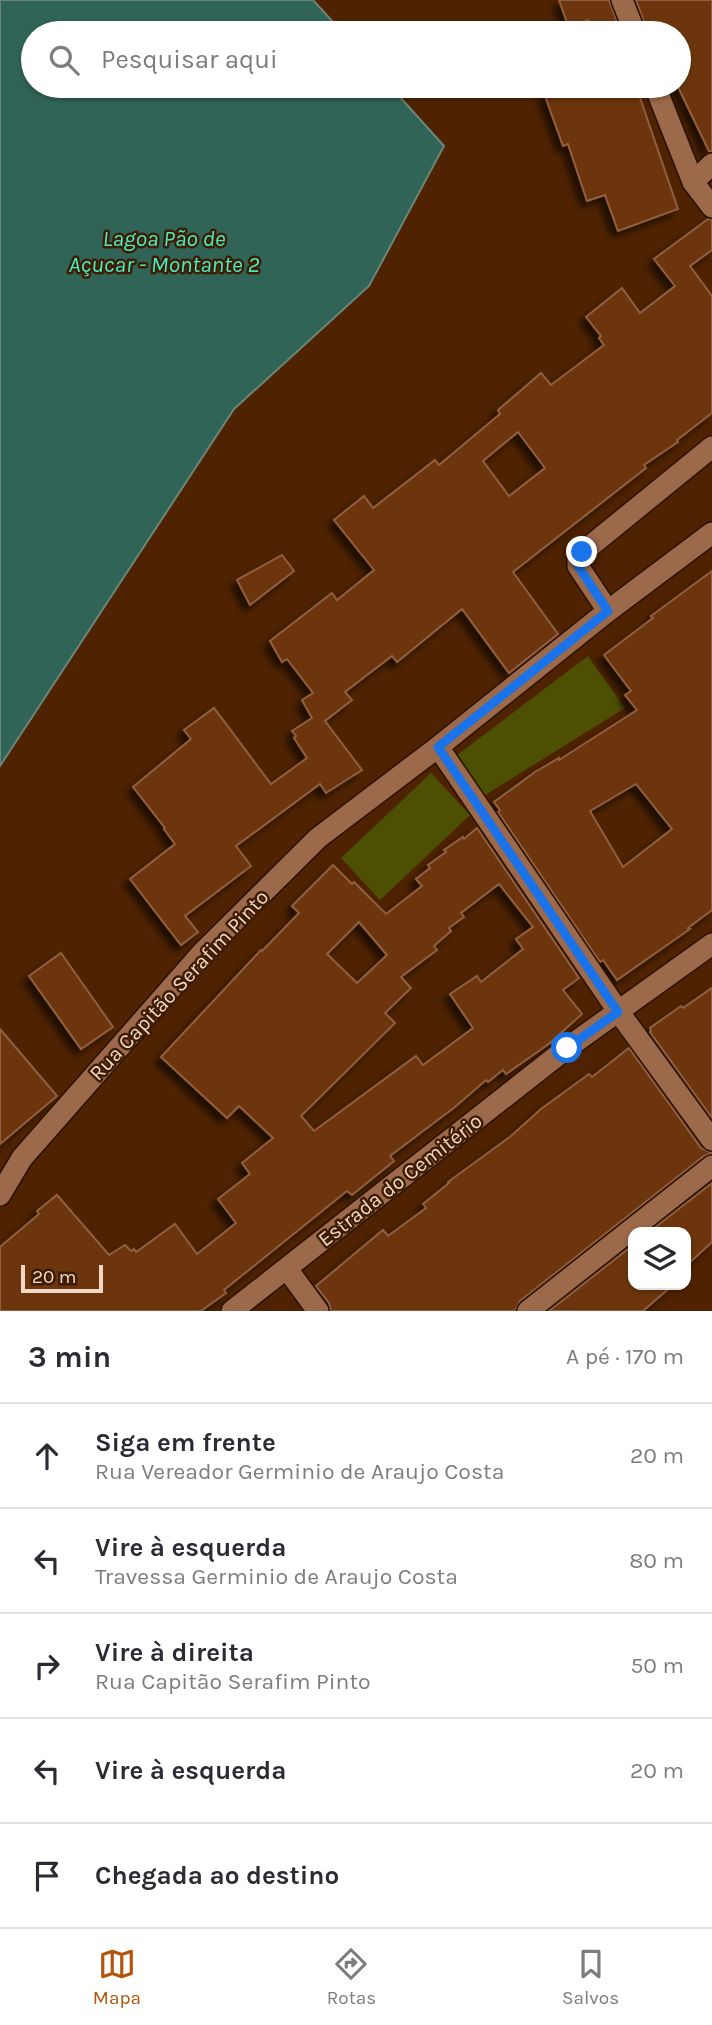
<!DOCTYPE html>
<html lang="pt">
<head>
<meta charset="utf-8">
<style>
	body { margin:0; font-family:Karla,sans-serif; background:#f7f7f7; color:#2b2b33 }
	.controls { position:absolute; right:21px; bottom:21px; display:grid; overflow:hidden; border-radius:14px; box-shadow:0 2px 5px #0004 }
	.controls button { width:63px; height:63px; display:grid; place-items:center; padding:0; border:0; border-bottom:2px solid #e1e1e2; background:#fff; color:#2b2b33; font:35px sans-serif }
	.scale { position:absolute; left:21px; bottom:18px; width:82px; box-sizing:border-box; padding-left:7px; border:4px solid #f3d7c6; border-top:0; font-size:19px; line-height:24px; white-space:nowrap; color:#f3d7c6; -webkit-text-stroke:5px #3f1d04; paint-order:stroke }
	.stop { position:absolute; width:21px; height:21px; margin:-16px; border:5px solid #1a73e8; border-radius:50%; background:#fff }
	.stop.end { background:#1a73e8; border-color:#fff; box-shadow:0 2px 7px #0008 }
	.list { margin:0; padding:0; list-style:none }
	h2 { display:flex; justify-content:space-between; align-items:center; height:91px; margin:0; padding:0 28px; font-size:30px }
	h2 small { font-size:23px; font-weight:400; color:#7c7c81 }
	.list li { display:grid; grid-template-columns:46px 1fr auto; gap:21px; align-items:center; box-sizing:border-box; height:105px; padding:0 28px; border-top:2px solid #e1e1e2 }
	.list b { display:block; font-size:26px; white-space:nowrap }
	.list p { margin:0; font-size:23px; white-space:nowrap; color:#7c7c81 }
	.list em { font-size:23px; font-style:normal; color:#7c7c81 }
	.icon { flex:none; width:38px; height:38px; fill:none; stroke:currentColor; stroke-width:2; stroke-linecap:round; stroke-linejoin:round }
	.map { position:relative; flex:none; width:712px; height:1311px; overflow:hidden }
	.search { position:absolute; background:#fff; box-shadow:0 2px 5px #0004; left:21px; right:21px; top:21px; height:77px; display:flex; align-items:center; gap:18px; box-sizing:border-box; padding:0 24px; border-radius:38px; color:#7c7c81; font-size:26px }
	.sheet { height:616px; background:#fff }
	nav { display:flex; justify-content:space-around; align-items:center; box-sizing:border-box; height:98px; border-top:2px solid #e1e1e2; background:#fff; font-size:19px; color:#7c7c81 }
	nav a { display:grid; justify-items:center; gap:4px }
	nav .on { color:#b45309 }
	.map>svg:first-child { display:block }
	.green { fill:#4d5002 }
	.water { fill:#306456; stroke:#6a8678; stroke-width:2 }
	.building { fill:#6c350b; stroke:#905f3f; stroke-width:2; fill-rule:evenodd; filter:url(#shadow) }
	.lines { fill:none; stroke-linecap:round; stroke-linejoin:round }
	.minor-casing { stroke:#2a1203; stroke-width:24 }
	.minor { stroke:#9c694a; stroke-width:21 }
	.route { stroke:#1a73e8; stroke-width:9 }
	.labels { text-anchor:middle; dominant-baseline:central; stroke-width:5; stroke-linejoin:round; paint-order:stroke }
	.street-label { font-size:21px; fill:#f3d7c6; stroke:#3f1d04 }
	.water-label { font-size:23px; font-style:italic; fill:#46eec5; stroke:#3f1d04 }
</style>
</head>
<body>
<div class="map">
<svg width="712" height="1311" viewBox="0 0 712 1311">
	<defs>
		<filter id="shadow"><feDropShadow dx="-6" dy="6" stdDeviation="3.5" flood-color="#0009"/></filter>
	</defs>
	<rect width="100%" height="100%" fill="#4f2301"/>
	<g class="green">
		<path d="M588,656L625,708L485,795L456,756Z"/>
		<path d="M431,773L470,815L380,900L341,858Z"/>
	</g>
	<path class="water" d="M0,0H313L343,33H33V86H390L444,146L369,286L234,409L0,766Z"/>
	<g class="building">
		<path d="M559,0H609L621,33H592L588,20L569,28Z"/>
		<path d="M636,0H712V151H709L679,89V33H648Z"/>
		<path d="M564,86H636L678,209L618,231L605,195L587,201L568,144L563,146L544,93Z"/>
		<path d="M708,219L712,220V250L690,266L712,296V413L677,440L678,442L644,465L646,468L513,572L558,634L509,673L462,609L397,662L392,656L345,692L352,700L325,721L362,770L326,793L320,784L236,846L251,866L185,916L198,932L181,945L130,879L175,844L164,829L165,828L133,787L191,739L184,730L214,708L271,784L307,758L294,738L296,736L292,731L312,718L302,700L313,693L287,659L282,662L270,641L332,593L337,600L374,570L334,520L364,496L373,508L435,460L439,465L500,414L498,410L541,373L551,385L604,345L599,338L601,336L586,317L622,288L640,313L675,286L654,259ZM518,432L545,468L509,496L483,461Z"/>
		<path d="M282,555L294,571L250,605L237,580Z"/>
		<path d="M712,571V910L688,928L690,929L617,980L603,960L600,962L498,812L500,810L494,802L535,772L559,758V760L637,710L625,695L631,691L604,655L653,618L651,616ZM636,784L672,829L623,867L590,811Z"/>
		<path d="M477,828L579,978L563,990L582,1014L550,1043L506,1074L503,1070L488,1082L486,1080L455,1107L390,1156L394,1161L352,1195L347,1191L224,1290L226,1293L201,1311H0V1247L39,1214L37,1211L57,1195L109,1255L125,1245L131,1251L134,1249L136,1252L175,1224L197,1254L236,1223L218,1199L250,1174L242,1163L273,1138L239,1106L227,1118L161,1057L261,950L262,951L299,913L292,906L333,865L352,884L354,882L386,914L422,886L416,879L430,868L428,865L446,852L444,850L463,837L464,839ZM499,884L533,927L516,939L523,949L481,982L477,976L450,994L473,1028L423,1065L416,1056L314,1131L301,1116L395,1023L385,1013L411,988L401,977L437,950L434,946L451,931L449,928L464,917L461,913ZM359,922L387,955L357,983L327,954Z"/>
		<path d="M61,953L113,1027L81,1049L29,976Z"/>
		<path d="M712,988V1118L650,1032L651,1031L650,1028L681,1006L683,1008Z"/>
		<path d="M0,1029L57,1096L0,1144Z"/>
		<path d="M629,1048L701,1148L712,1153L704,1156L520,1301L515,1311H331L329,1303L316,1286L383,1230L388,1236L426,1208L423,1204L449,1183L448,1182L511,1136L541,1109L589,1074L592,1077Z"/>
		<path d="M712,1183V1242L686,1266V1232H649Z"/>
		<path d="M633,1245V1285H673L643,1311H549Z"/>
	</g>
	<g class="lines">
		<g class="minor-casing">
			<g id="minor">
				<path d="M622,0L635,33"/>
				<path d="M655,86L693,182L712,207"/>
				<path d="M693,182L712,164"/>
				<path d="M608,611L578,566V556L712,447"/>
				<path d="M438,747L618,1011L712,1140"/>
				<path d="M0,1195L22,1158L203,952L318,838L438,747L608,611L712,533"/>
				<path d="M287,1269L318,1311"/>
				<path d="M232,1311L567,1048L712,944"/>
				<path d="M528,1311L712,1166"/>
			</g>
		</g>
		<use href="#minor" class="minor"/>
	</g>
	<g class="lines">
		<path class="route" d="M567,1048L618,1012L438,747L608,611L578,566V556L582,552"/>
	</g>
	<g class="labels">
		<g class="street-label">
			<text transform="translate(179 985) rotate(-47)">Rua Capitão Serafim Pinto</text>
			<text transform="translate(400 1180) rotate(-38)">Estrada do Cemitério</text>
		</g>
		<g class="water-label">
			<text x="164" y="238">Lagoa Pão de<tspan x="164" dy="26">Açucar - Montante 2</tspan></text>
		</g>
	</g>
</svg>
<div class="controls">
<button><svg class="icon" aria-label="layers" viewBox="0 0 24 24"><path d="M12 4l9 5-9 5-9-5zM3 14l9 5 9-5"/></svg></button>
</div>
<div class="scale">20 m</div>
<div class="stop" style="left:567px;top:1048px"></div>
<div class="stop end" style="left:582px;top:552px"></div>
<div class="search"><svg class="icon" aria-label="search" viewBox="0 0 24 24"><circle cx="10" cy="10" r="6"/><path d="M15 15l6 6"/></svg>Pesquisar aqui</div>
</div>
<section class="sheet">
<h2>3 min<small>A pé · 170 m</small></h2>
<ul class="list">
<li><svg class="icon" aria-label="ahead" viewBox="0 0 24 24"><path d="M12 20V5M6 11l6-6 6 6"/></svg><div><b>Siga em frente</b><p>Rua Vereador Germinio de Araujo Costa</p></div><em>20 m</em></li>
<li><svg class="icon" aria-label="left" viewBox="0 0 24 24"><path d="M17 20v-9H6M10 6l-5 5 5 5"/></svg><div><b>Vire à esquerda</b><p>Travessa Germinio de Araujo Costa</p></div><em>80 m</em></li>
<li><svg class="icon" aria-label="right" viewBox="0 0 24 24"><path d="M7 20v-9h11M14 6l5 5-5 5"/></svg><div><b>Vire à direita</b><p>Rua Capitão Serafim Pinto</p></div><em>50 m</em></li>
<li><svg class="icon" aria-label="left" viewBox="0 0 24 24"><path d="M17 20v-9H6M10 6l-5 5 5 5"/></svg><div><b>Vire à esquerda</b></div><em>20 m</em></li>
<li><svg class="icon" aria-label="arrive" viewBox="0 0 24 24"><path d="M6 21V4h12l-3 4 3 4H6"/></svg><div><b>Chegada ao destino</b></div></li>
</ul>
</section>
<nav>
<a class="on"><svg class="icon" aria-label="map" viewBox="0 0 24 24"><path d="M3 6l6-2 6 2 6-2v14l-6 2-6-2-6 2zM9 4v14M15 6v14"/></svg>Mapa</a>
<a><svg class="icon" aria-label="directions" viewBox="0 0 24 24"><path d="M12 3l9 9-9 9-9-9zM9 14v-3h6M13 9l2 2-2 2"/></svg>Rotas</a>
<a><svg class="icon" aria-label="saved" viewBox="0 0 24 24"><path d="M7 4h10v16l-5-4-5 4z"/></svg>Salvos</a>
</nav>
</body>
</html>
